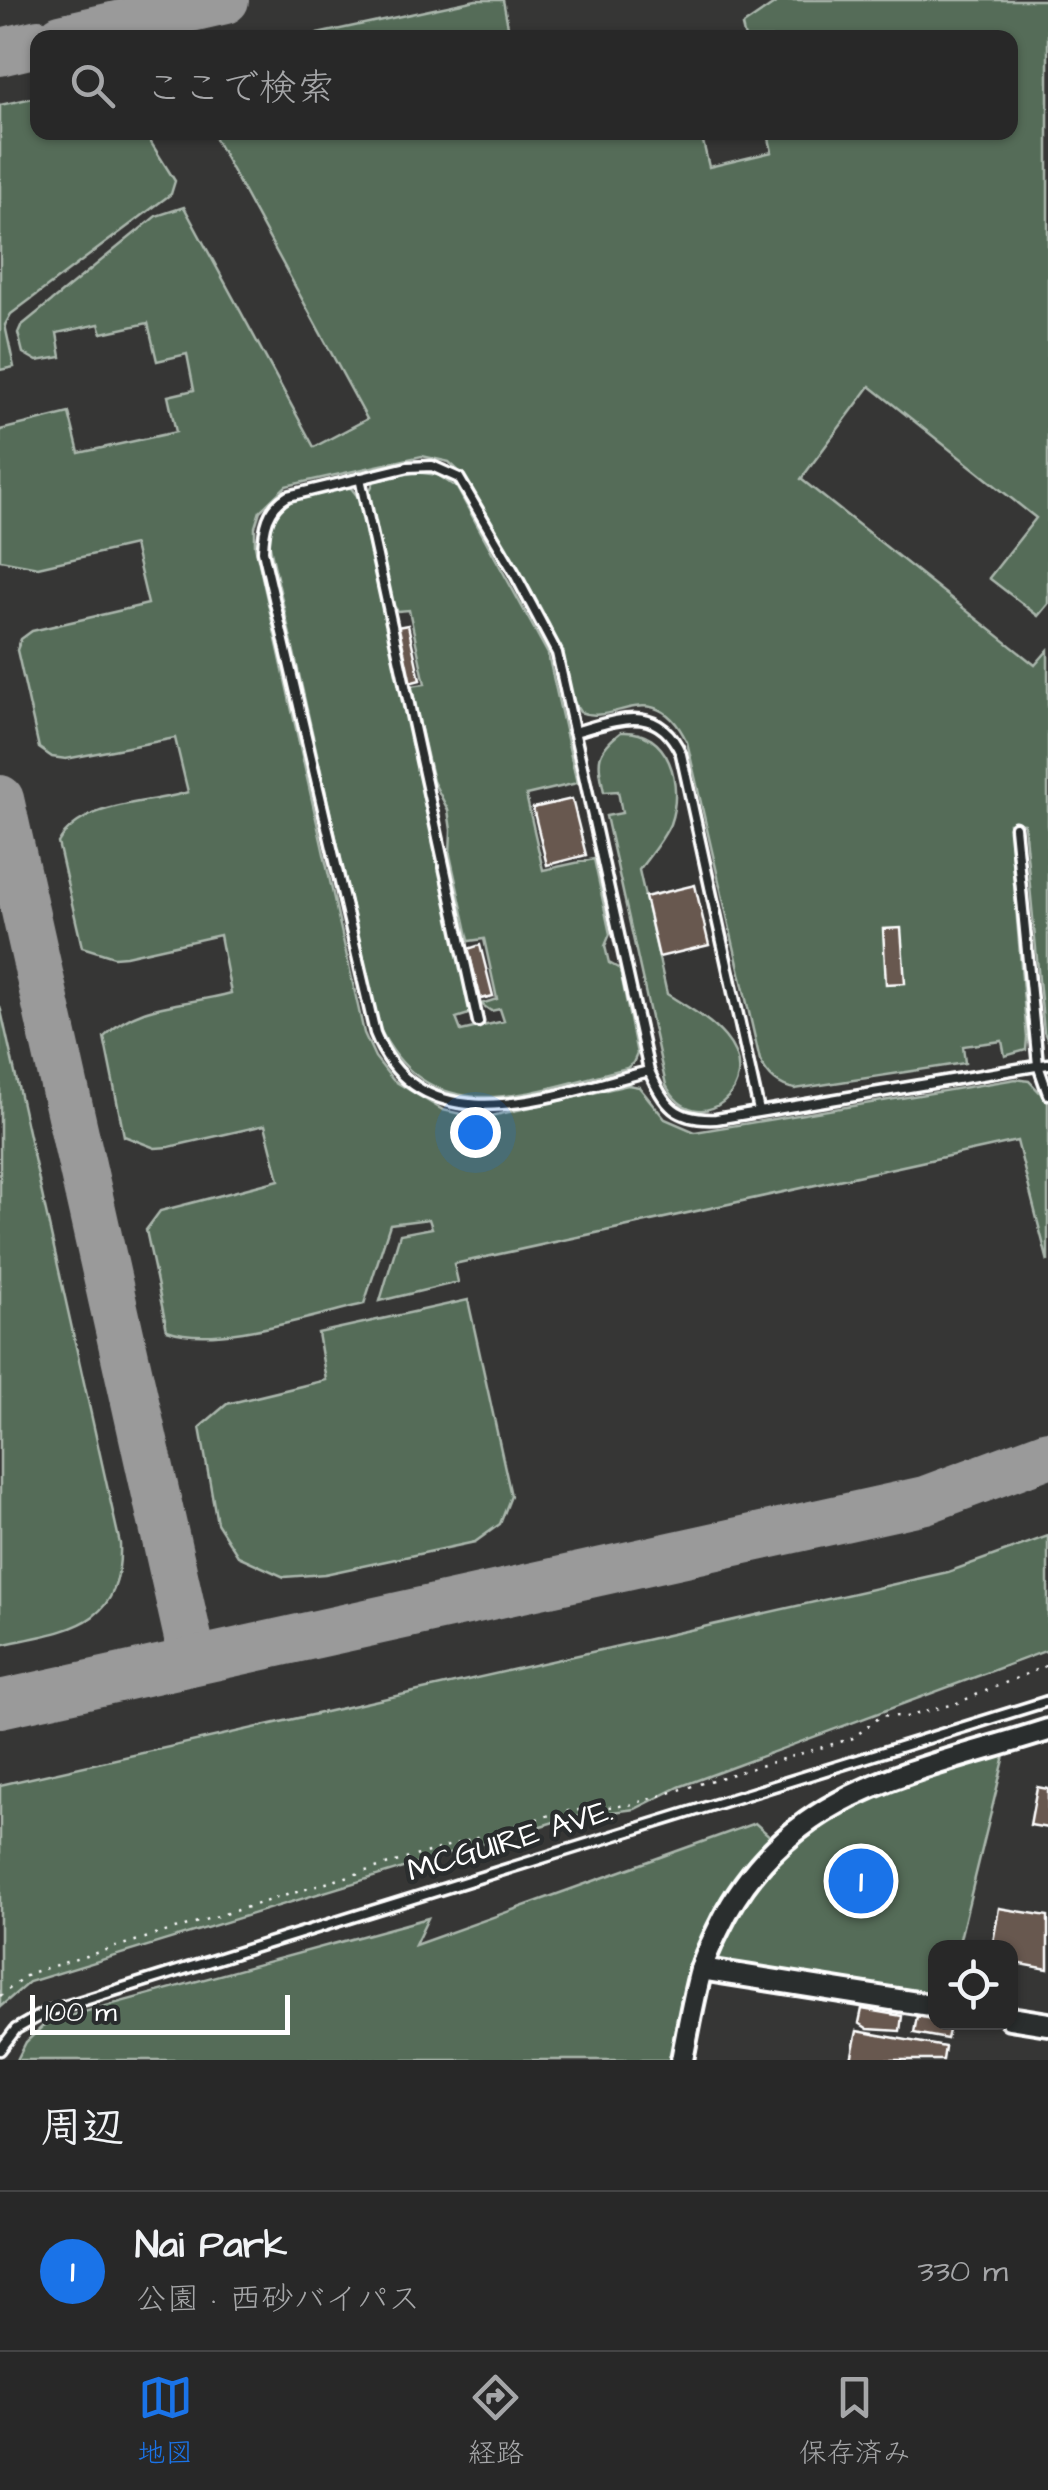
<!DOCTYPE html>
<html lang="ja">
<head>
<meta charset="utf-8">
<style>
	body { margin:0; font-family:"Architects Daughter","Klee One",sans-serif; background:#343434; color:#f1f3f6 }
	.controls { position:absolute; right:30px; bottom:30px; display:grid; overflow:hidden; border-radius:20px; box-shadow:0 2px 8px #0004 }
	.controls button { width:90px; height:90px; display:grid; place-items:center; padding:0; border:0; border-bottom:2px solid #444445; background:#282828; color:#f1f3f6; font:50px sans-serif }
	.scale { position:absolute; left:30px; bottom:25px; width:260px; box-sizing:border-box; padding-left:10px; border:5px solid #fff; border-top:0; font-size:28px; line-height:35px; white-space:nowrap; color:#fff; -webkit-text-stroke:8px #2a2d2e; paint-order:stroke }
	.you { position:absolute; left:475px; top:1132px; width:35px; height:35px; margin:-25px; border:8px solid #fff; border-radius:50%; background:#1a73e8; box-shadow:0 0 0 15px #1a73e833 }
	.badge { display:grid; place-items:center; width:65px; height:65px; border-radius:50%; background:#1a73e8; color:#fff; font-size:32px; font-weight:700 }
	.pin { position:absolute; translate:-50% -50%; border:5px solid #fff; box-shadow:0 2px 10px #0006 }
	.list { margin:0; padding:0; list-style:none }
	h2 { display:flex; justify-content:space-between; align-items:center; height:130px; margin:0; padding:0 40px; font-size:42px }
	h2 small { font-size:32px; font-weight:400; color:#a5a6a8 }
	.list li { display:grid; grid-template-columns:65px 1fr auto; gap:30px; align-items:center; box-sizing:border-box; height:160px; padding:0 40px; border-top:2px solid #444445 }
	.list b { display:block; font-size:38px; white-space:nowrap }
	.list p { margin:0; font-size:32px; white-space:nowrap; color:#a5a6a8 }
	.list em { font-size:32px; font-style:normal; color:#a5a6a8 }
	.icon { flex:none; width:55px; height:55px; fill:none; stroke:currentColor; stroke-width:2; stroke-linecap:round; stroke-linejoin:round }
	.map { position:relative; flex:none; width:1048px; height:2060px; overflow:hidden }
	.search { position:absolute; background:#282828; box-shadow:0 2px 8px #0004; left:30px; right:30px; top:30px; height:110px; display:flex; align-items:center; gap:25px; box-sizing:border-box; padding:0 35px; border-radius:20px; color:#a5a6a8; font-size:38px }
	.sheet { height:290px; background:#282828 }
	nav { display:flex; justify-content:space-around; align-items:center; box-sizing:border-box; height:140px; border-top:2px solid #444445; background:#282828; font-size:28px; color:#a5a6a8 }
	nav a { display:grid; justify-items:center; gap:5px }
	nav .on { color:#1a73e8 }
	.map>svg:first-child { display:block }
	.green { fill:#546c59; stroke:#aab6ac; stroke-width:2.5 }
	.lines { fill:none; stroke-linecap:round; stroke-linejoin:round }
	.taxiway { stroke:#9a9a9a; stroke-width:48 }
	.building { fill:#68584f; stroke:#fff; stroke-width:2.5 }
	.lane-casing { stroke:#fff; stroke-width:15 }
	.secondary-casing { stroke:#fff; stroke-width:28 }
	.path { stroke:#fff; stroke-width:2.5; stroke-dasharray:2.5 8; stroke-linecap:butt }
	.lane { stroke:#2a2d2e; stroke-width:8 }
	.secondary { stroke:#2a2d2e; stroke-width:20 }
	.labels { text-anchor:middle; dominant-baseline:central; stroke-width:9; stroke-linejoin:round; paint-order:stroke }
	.street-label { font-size:32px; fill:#fff; stroke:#2a2d2e }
</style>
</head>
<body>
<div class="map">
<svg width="1048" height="2060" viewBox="0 0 1048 2060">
	<rect width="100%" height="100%" fill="#363635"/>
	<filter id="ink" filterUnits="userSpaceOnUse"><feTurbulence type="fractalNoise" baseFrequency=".01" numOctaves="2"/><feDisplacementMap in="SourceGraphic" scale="20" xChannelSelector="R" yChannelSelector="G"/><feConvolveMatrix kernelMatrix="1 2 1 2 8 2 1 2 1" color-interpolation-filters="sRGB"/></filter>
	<g filter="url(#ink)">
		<g class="green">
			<path d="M476,0H503L510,37H303Z"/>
			<path d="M780,0H1048V604L1038,616L989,578L1036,518L870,386L801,479L1035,665L1048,650V1041L1044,1032L1024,824L1009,823L1027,1038L1026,1050L1005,1056L1002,1041L963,1046L965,1063L795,1089C777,1086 767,1075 760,1060L687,742C655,674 614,727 580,712C563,687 563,651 549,624C523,573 492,524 463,475L449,462L422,456L286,486L260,511L255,527V545L364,1033L375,1057L393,1080L443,1110L466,1115L487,1117L628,1085L639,1087L665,1119L695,1132L1016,1079L1029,1081L1048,1101V1262L1017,1141L454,1264L458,1282L380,1301L400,1234L432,1228L429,1219L390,1224L364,1304C311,1316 216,1348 167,1330L146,1230L160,1211L279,1180L265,1125L169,1147L155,1148L124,1136L104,1037C139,1001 186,1006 231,993L220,935L126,956L114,957L82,947L58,843C82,801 146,805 188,792L175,738L66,759L52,757L39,748L17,650L21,639L32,631L148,604L134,545L38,567L0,560V430L69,413L79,453L176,432L168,396L194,390L187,354L157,361L148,323L102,333L99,324L57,333L61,357L37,361L23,353L18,333L21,326L156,216L184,207L314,447L367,419L212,133H701L709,167L772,152L768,133L1010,132V38H745L742,26Z"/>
			<path d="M37,97L38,132L145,133L175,181L171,194L11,314L5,325L14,367L0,370V105Z"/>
			<path d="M416,472L438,475L457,488L548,654L577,783L526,795L543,870L594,859L610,934L605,946L609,963L620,969L637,1054L633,1063L627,1068C536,1090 432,1137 379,1027L268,538C279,492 305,497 345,488H351L358,497L471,1008L469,1014L456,1018L461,1031L504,1021L500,1009L491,1011L481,1004L497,999L484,939L469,941L450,855L451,830L448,810L433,781L411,686L425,684L409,610L398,611L392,604L368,495L374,481Z"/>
			<path d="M621,732C670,729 684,785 670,824C663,840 650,855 639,870L667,994C687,1007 710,1019 725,1037C768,1087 696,1144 666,1085L606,816L622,813L618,791L604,792C598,761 594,753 621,732Z"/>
			<path d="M0,1006L120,1544C123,1629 67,1630 0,1645Z"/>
			<path d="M468,1300L511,1496L500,1524L475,1542L325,1574L284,1577L238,1556L217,1523L200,1427L227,1404L326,1380L318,1333Z"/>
			<path d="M1048,1536V1650L679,1787L635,1809L567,1818L29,1982L0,2007V1785L948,1572Z"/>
			<path d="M1008,1743L958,1947L936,1948L935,2006L701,1969L734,1900L823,1809Z"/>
			<path d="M755,1823L772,1838L735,1878L701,1940L673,2060H17L26,2042L47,2022L428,1918L415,1945Z"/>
		</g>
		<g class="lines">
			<g class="taxiway">
				<path d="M61,38L225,0"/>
				<path d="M0,52L38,43"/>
				<path d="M0,799L193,1660"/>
				<path d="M0,1704L925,1500L1048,1454"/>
			</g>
		</g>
		<g class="building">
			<path d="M408,625L420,680L409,683L397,627Z"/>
			<path d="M572,799L586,855L547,865L533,808Z"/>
			<path d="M695,885L709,945L659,957L645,897Z"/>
			<path d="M901,928L905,983L886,984L883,929Z"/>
			<path d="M480,945L493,996L481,999L468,949Z"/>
			<path d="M1037,1787L1048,1789V1828L1030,1825Z"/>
			<path d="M999,1908L1048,1916V1969L1010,1962V1948H992Z"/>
			<path d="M862,2009L902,2016L900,2031L868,2029L859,2023Z"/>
			<path d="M917,2016L936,2020V2022H951L947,2039L914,2033Z"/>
			<path d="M857,2031L945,2047L943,2060H851Z"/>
		</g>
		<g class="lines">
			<g class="lane-casing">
				<g id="lane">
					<path d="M360,478L478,1022"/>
					<path d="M574,732C618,720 658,702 681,754L759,1111"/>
					<path d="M1015,827L1038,1065L1048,1094"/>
					<path d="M649,1071C559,1093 422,1151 375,1033L263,551C264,528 267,508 288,496L408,467L432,466L459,478L514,572L557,653L649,1071C665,1106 675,1121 716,1119L1048,1064"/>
					<path d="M0,2050L16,2029L46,2012L1048,1701"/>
				</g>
			</g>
			<g class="secondary-casing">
				<g id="secondary">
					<path d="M701,1969L936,2006"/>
					<path d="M1010,2018L1048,2024"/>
					<path d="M682,2060C688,2030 693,1999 701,1970C707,1950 717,1932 726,1914C796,1786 921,1771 1048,1730"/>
				</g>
			</g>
			<path class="path" d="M0,1996L30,1973L560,1812L629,1805L853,1738L882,1715L906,1717L957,1703L1048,1665"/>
			<use href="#lane" class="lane"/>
			<use href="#secondary" class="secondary"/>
		</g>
	</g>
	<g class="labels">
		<g class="street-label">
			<text transform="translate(510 1841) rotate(-17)">MCGUIRE AVE.</text>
		</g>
	</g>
</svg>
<div class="controls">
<button><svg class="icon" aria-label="locate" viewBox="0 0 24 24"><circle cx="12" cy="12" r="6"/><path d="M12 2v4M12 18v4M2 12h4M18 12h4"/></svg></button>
</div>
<div class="scale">100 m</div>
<div class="you"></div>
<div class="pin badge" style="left:861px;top:1881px">1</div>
<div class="search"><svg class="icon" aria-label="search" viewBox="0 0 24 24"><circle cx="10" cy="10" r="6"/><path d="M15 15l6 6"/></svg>ここで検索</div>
</div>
<section class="sheet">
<h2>周辺<small></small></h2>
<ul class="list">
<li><span class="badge">1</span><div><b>Nai Park</b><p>公園 · 西砂バイパス</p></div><em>330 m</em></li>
</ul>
</section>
<nav>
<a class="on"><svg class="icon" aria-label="map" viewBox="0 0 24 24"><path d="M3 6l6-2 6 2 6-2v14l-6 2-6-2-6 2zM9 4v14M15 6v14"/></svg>地図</a>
<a><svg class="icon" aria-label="directions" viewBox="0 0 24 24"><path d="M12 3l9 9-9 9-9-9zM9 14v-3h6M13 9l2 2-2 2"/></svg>経路</a>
<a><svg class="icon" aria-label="saved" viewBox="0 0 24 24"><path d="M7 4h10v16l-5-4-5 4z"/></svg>保存済み</a>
</nav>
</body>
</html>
